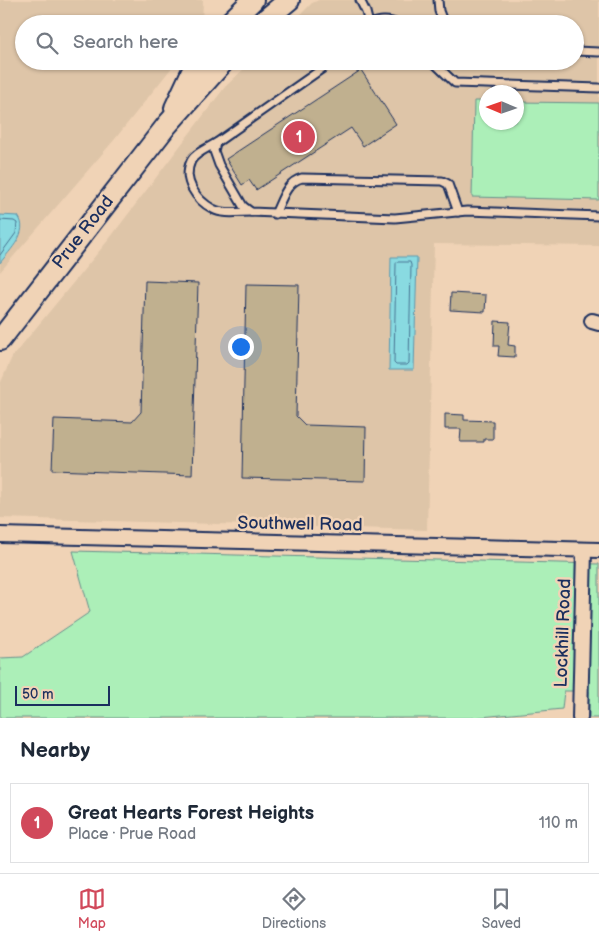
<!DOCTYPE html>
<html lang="en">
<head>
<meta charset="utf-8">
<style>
	body { margin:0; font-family:"Balsamiq Sans",sans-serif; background:#f6f6f7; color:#1f2937 }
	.compass { position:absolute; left:479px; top:85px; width:45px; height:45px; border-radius:50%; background:#fff; box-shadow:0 1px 4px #0004; rotate:272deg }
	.scale { position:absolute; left:15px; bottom:12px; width:95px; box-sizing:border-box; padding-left:5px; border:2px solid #1b2f5e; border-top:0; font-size:14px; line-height:18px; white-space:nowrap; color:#1b2f5e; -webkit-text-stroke:4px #f0d3b6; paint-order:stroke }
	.you { position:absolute; left:240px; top:346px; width:18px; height:18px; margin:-12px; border:4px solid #fff; border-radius:50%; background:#1a73e8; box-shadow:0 0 0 8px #1a73e833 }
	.badge { display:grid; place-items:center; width:32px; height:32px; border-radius:50%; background:#d1495b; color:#fff; font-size:16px; font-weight:700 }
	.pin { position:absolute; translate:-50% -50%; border:2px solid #fff; box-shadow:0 1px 5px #0006 }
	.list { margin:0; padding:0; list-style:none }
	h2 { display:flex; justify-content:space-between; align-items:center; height:65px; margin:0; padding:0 20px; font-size:21px }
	h2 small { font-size:16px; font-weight:400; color:#747a83 }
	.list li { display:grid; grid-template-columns:32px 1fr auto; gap:15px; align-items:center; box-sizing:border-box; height:80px; margin:0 10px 10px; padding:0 10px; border:1px solid #e0e1e3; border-radius:0px }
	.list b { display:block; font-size:19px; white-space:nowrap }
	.list p { margin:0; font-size:16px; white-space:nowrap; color:#747a83 }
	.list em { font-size:16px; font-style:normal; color:#747a83 }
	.icon { flex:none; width:28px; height:28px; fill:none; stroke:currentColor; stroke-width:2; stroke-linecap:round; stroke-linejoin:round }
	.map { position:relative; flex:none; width:599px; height:718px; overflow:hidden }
	.search { position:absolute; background:#fff; box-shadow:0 1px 4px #0004; left:15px; right:15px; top:15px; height:55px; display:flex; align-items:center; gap:12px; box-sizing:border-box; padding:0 18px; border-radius:28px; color:#747a83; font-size:19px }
	.sheet { height:155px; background:#fff }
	nav { display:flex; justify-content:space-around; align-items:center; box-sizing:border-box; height:70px; border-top:1px solid #e0e1e3; background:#fff; font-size:14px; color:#747a83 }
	nav a { display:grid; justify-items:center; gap:2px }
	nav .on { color:#d1495b }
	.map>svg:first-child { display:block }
	.built { fill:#dec5a8; fill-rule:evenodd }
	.green { fill:#acefb8; stroke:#648f8b }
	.water { fill:#89dae1; stroke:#5d96ad }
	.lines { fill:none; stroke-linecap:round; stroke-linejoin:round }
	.shore { stroke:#477392; stroke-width:1 }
	.building { fill:#c0b08f; stroke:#1b2f5e }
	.lane-casing { stroke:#1b2f5e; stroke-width:11 }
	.street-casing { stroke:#1b2f5e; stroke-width:18 }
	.secondary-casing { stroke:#1b2f5e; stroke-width:24 }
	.lane { stroke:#f0d3b6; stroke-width:7 }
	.street { stroke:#f0d3b6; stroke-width:14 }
	.secondary { stroke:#f0d3b6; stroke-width:20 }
	.labels { text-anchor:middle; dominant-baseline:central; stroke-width:5; stroke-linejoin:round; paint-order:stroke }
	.street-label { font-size:18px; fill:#1b2f5e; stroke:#f0d3b6 }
</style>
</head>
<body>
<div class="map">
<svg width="599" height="718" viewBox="0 0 599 718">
	<rect width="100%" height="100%" fill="#f0d3b6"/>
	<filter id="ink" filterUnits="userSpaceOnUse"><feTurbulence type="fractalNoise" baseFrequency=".02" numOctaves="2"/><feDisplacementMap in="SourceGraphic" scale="10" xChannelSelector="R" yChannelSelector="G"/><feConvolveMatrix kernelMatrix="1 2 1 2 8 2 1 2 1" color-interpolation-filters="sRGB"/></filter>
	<g filter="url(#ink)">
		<g class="built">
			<path d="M0,0H203L202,24H24V61H177L115,139L0,272Z"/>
			<path d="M319,0H599V246L434,244L427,530L0,518V384L12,357L110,238L225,87L252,61H575V24H291L312,3ZM486,92H516V122H486Z"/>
		</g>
		<g class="green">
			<path d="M474,101H486V122H516L517,102L599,103V200L472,197Z"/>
			<path d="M73,551L599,564V718H589V691H564L562,709L471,718H0V658L23,657L90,612Z"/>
		</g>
		<g class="water">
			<path d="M0,215L18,216C30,232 10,250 0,263Z"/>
			<path d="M391,257H417L414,370H389Z"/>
		</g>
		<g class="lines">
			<g class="shore">
				<path d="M0,220L14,221L17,223L16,233L0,255"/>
				<path d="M398,262H410L411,265L409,363L407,365H396L394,363L396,264Z"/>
			</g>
		</g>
		<g class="building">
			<path d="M361,70L396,124L363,146L351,128L256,190L249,180L242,185L226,159Z"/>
			<path d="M145,281L198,283L192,475L52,470L54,419L132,422L141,412Z"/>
			<path d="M246,284L299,285L296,416L305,425L366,427L365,481L242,478Z"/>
			<path d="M451,293L486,295L485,312L450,310Z"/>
			<path d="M495,321L510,322L508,345L515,346V357L498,356L499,346H494Z"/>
			<path d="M445,414L464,415V420L493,421V439H484V442H460L461,429H445Z"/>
		</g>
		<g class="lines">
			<g class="lane-casing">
				<g id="lane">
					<path d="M360,0L366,12L369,24"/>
					<path d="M438,0L439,11L444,24"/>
					<path d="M369,24C379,21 388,19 397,24"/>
					<path d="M575,51L599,52"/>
					<path d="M333,61L216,143L214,151L219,165L243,206L251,212L395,218L467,211L599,216"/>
					<path d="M432,61L455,83L599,88"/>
					<path d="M216,143C208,148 195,153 191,161C182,180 196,200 213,209C223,215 240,212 251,212"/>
					<path d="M275,214C282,200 286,182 302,178L442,181L448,184L458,212"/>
				</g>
			</g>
			<g class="street-casing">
				<g id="street">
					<path d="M592,321L599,323"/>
					<path d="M0,535L599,550"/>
					<path d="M580,718L584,550"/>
				</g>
			</g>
			<g class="secondary-casing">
				<g id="secondary">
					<path d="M228,24L253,0"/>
					<path d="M260,24L289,0"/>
					<path d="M175,108L197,61"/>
					<path d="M0,340L167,125L224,61"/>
				</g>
			</g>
			<use href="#lane" class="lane"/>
			<use href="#street" class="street"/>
			<use href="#secondary" class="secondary"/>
		</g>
	</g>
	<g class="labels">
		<g class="street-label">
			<text transform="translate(83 232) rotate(-52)">Prue Road</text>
			<text transform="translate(300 524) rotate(1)">Southwell Road</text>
			<text transform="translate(563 633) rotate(-88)">Lockhill Road</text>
		</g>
	</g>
</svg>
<svg class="compass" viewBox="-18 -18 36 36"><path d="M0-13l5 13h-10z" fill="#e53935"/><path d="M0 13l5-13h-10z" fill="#747a83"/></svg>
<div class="scale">50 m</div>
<div class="you"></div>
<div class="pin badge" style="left:299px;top:137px">1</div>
<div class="search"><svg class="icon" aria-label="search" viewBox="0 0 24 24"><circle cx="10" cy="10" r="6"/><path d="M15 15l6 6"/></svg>Search here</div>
</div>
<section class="sheet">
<h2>Nearby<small></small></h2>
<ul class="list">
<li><span class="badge">1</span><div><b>Great Hearts Forest Heights</b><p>Place · Prue Road</p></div><em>110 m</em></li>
</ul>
</section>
<nav>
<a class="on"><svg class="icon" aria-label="map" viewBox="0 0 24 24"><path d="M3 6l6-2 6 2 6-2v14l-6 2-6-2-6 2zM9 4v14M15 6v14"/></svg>Map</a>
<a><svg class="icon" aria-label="directions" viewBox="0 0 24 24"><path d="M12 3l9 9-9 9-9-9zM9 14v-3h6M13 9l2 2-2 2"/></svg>Directions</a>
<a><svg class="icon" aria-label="saved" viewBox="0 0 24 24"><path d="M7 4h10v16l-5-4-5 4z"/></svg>Saved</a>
</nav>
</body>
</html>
